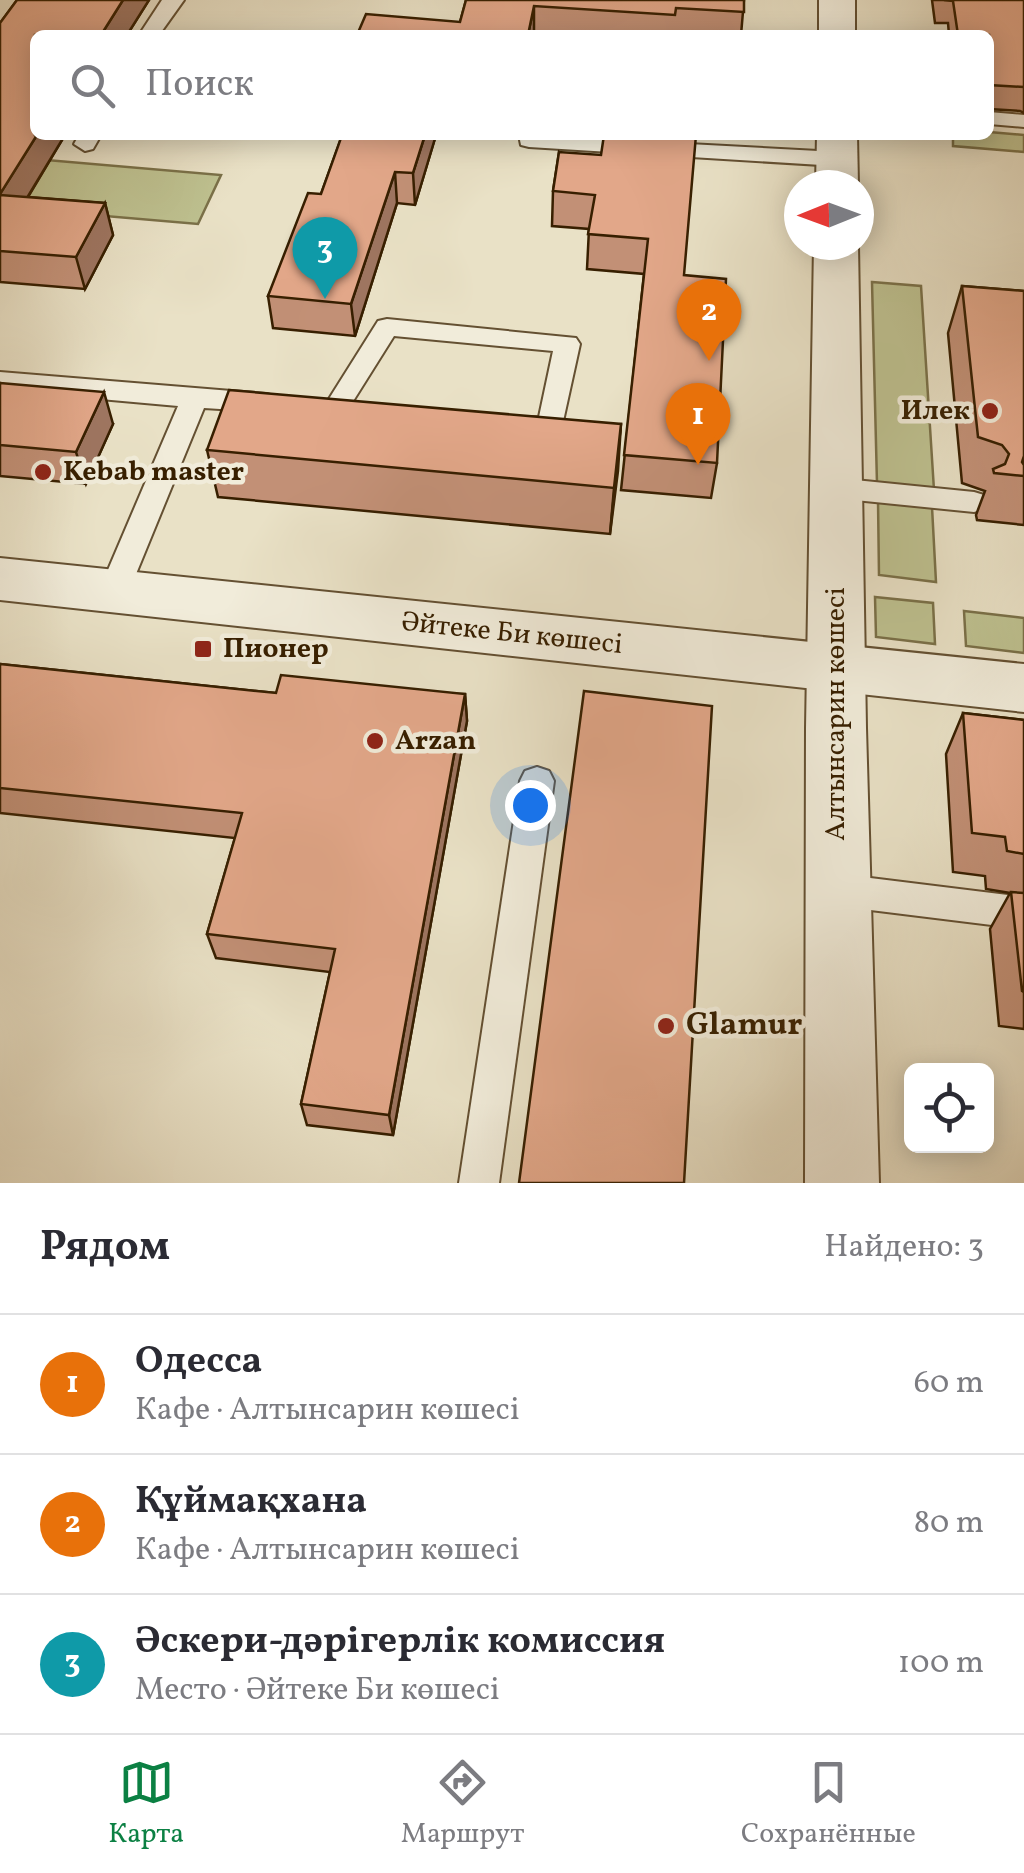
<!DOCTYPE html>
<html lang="ru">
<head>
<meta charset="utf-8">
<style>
	body { margin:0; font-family:Vollkorn,serif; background:#f2f2f3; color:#2b2b33 }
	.controls { position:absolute; right:30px; bottom:30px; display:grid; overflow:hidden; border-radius:15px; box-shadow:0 5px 25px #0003 }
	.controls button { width:90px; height:90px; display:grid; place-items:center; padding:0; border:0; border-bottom:2px solid #e1e1e2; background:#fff; color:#2b2b33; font:50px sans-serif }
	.compass { position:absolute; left:784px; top:170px; width:90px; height:90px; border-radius:50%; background:#fff; box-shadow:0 5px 25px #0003; rotate:269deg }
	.you { position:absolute; left:530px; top:805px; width:35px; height:35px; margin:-25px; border:8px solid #fff; border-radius:50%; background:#1a73e8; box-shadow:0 0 0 15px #1a73e833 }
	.badge { display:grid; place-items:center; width:65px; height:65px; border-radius:50%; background:#0b8043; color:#fff; font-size:32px; font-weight:700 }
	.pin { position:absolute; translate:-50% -82px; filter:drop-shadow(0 2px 5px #0008) }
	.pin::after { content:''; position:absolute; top:52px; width:35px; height:30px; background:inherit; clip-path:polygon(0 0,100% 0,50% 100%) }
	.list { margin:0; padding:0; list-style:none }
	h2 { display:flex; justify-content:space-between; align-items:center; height:130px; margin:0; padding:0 40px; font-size:42px }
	h2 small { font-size:32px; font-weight:400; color:#7c7c81 }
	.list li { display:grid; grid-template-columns:65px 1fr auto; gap:30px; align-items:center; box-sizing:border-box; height:140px; padding:0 40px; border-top:2px solid #e1e1e2 }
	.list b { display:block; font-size:38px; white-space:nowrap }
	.list p { margin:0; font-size:32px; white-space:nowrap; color:#7c7c81 }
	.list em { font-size:32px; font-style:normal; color:#7c7c81 }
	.icon { flex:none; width:55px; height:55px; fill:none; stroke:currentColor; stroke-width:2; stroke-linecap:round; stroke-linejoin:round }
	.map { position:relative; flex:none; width:1024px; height:1183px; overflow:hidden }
	.search { position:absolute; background:#fff; box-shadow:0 5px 25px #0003; left:30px; right:30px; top:30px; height:110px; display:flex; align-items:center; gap:25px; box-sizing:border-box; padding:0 35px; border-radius:15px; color:#7c7c81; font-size:38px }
	.sheet { height:550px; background:#fff }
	nav { display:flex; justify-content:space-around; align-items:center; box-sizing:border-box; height:140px; border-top:2px solid #e1e1e2; background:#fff; font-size:28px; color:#7c7c81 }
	nav a { display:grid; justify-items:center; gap:5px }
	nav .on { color:#0b8043 }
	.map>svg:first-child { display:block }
	.green { fill:#bec190; stroke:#7a7048; stroke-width:2.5 }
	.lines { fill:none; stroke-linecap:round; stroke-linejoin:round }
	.service-casing { stroke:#645032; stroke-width:4 }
	.minor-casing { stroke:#645032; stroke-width:4 }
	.tertiary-casing { stroke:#645032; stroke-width:4 }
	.service { fill:#f1ecda; fill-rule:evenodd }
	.minor { fill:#f1ecda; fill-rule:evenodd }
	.tertiary { fill:#f1ecda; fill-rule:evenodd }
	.wall { fill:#c29076; stroke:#371f00; stroke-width:2.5 }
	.shaded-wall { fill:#9e7560; stroke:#371f00; stroke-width:2.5 }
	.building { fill:#e2a789; stroke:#371f00; stroke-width:2.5 }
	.poi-dot { fill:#8f2418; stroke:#f1ecda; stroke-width:4 }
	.labels { text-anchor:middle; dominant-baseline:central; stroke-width:9; stroke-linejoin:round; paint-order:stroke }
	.poi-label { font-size:28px; font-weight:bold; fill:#371f00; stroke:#f1ecda; text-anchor:start }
	.street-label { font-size:28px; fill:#371f00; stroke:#f1ecda }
	.near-poi-label { font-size:32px; font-weight:bold; fill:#371f00; stroke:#f1ecda; text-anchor:start }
</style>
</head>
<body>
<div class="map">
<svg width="1024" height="1183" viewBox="0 0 1024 1183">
	<rect width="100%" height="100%" fill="#e9e1c6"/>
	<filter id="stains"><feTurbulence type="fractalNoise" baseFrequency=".002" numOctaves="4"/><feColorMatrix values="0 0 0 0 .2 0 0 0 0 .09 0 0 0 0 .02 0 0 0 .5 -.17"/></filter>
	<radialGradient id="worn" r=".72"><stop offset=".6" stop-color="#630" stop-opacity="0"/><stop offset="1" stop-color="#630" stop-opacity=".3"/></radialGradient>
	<g class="green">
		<path d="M989,132L1024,135V152L953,146V135Z"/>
		<path d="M0,156L221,175L198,224L0,207Z"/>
		<path d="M872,282L921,286L934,490L877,484Z"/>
		<path d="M878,501L932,507L936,582L879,575Z"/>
		<path d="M875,597L933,603L935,644L876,637Z"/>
		<path d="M964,611L1024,618V653L966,646Z"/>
	</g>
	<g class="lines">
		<g class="service-casing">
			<g id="service">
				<path d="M162,0H184L159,35H139Z"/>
				<path d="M989,112L1024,115V127L989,124Z"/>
				<path d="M79,135H101L93,149L85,151L74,144Z"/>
				<path d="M519,135L837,152L848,159L837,166L529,147L521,145Z"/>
				<path d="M387,319L576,338L580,344L560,435L550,437L512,432L508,425L512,418L539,417L553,351L394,336L345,414H327L323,408L327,402L378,321Z"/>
				<path d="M0,372L267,394L276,397L280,403L276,409L267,412L204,408L129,591L125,599L114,602L103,599L99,591L178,406L0,390Z"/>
				<path d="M835,478L974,492L984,495L988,502L984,509L974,512L835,498L825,495L821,488L825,481Z"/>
				<path d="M537,767L549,771L554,781L499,1183H459L520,781L525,771Z"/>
				<path d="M838,874L1024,897V929L838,906L826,901L820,890L826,879Z"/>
			</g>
		</g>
		<g class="minor-casing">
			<g id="minor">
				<rect x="819" y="0" width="36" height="35"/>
				<path d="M817,135H857L858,185H816Z"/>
				<path d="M814,245H858L866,728L879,1183H805L806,728Z"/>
			</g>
		</g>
		<g class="tertiary-casing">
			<path id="tertiary" d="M0,558L1024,664V712L0,600Z"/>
		</g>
		<use href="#service" class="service"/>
		<use href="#minor" class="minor"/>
		<use href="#tertiary" class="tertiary"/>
	</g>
	<g class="wall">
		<path d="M17,0H149L127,35L35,135H65L28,197L105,203L113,235L85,289L0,282V23Z"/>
		<path d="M466,0H744L741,35H357L460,22Z"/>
		<path d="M932,0H1024V113L1020,111L989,109V35H949L948,23H935Z"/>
		<path d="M328,135H436L415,205L397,203L355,336L273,328L268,296L321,194L342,136Z"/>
		<path d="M559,152L684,275L717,463L711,498L621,490L644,274L587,269L589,229L552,226L553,191Z"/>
		<path d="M962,286L1024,291V525L977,520L976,515L985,491L962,483L948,333Z"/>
		<path d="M0,383L113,424L86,484L0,476Z"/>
		<path d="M621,424L610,534L218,497L207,450Z"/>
		<path d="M0,664L276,693L465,694L467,721L393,1135L307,1125L301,1104L330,972L216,958L207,934L235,838L0,813Z"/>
		<path d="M963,713L1024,720V1029L999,1026L990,929L1010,893L986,889L985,876L953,872L946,754Z"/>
	</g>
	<g class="shaded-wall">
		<path d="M123,0H149L127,35H101Z"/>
		<path d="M534,6V35H528Z"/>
		<path d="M37,135H65L10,226L0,194Z"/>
		<path d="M425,135H436L415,205L413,173Z"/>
		<path d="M395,172L397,203L355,336L351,304Z"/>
		<path d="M105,203L113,235L85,289L76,257Z"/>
		<path d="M104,392L113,424L86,484L76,452Z"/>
		<path d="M621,424L618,471L610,534L614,488Z"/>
		<path d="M465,694L467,721L393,1135L389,1115Z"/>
	</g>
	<g class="building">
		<path d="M17,0H123L101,35H35V135H37L0,194V23Z"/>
		<path d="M466,0H744V12L676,8L675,15L534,6L528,35H357L366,14L460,22Z"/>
		<path d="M944,0H1024V87L989,85V35H958L953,1Z"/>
		<path d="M342,135H425L413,173L395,172L351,304L268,296L308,193L321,194Z"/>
		<path d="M604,135H696L684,275L726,279L717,463L624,455L648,239L588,234L595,195L553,191L559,152L601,155Z"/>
		<path d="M0,195L105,203L76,257L0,251Z"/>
		<path d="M962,286L1024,291V456L1022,462L1024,465V476L994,473L993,469L1005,464L1009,454L1002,445L978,437Z"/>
		<path d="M0,383L104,392L76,452L0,445Z"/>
		<path d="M229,390L621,424L614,488L207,450Z"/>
		<path d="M0,664L276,693L281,675L465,694L389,1115L301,1104L335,949L207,934L242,813L0,788Z"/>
		<path d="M584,691L712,706L684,1183H519Z"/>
		<path d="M963,713L1024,720V854L1007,851L1005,837L972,833Z"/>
		<path d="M1011,892L1024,893V992L1022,991Z"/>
	</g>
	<g class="poi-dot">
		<circle cx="990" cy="411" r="10"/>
		<circle cx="43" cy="472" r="10"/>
		<rect x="193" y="639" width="20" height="20" rx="5"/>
		<circle cx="375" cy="741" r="10"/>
		<circle cx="666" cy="1026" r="10"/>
	</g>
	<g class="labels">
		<g class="poi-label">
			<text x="970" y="411" text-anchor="end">Илек</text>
			<text x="63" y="472">Kebab master</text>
			<text x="223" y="649">Пионер</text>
			<text x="395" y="741">Arzan</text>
		</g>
		<g class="street-label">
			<text transform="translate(512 634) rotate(6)">Әйтеке Би көшесі</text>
			<text transform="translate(836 714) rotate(-90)">Алтынсарин көшесі</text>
		</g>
		<g class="near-poi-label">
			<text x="686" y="1026">Glamur</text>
		</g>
	</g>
	<rect width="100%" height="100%" filter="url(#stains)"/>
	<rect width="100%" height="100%" fill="url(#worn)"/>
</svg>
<div class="controls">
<button><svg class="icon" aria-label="locate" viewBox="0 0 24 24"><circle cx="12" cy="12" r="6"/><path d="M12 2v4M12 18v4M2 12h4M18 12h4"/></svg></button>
</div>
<svg class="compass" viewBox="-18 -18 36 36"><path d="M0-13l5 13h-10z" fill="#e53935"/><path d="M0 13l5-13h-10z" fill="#7c7c81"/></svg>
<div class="you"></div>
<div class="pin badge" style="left:698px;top:465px;background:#e8710a">1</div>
<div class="pin badge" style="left:709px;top:361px;background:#e8710a">2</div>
<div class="pin badge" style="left:325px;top:299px;background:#0f9aa8">3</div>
<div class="search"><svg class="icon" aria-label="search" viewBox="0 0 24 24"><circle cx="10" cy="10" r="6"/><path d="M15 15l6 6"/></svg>Поиск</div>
</div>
<section class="sheet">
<h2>Рядом<small>Найдено: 3</small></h2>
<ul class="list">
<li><span class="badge" style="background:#e8710a">1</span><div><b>Одесса</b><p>Кафе · Алтынсарин көшесі</p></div><em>60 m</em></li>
<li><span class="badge" style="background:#e8710a">2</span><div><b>Құймақхана</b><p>Кафе · Алтынсарин көшесі</p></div><em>80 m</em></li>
<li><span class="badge" style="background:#0f9aa8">3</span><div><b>Әскери-дәрігерлік комиссия</b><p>Место · Әйтеке Би көшесі</p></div><em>100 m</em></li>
</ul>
</section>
<nav>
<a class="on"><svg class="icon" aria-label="map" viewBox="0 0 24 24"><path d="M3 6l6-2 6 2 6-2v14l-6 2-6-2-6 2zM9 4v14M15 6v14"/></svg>Карта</a>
<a><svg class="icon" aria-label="directions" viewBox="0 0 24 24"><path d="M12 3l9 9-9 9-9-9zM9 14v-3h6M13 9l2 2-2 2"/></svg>Маршрут</a>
<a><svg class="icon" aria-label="saved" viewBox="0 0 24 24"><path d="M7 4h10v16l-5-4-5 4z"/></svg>Сохранённые</a>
</nav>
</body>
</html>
